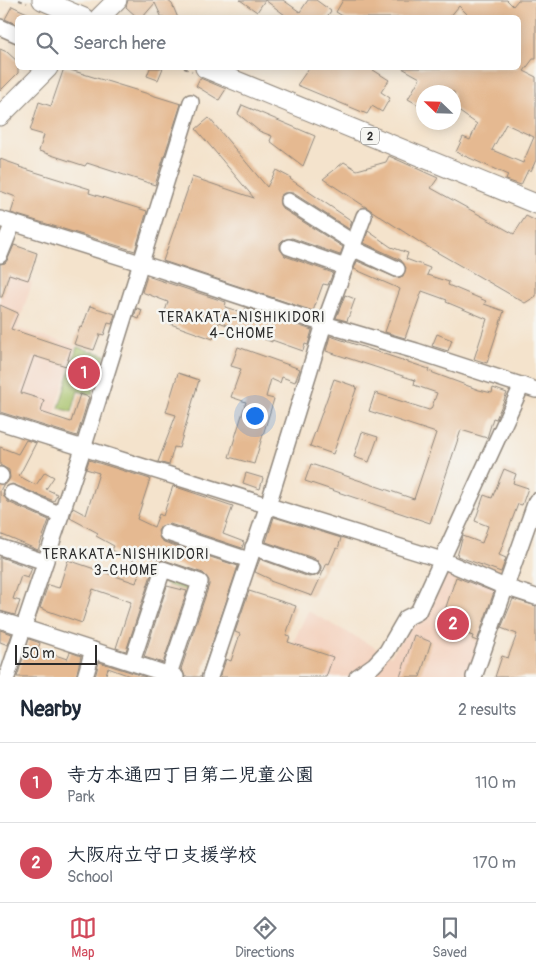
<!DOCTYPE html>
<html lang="en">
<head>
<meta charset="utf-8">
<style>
	body { margin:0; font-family:Pangolin,"Klee One",sans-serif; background:#f2f2f3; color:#1f2937 }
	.compass { position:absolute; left:416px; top:85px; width:45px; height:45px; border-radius:50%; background:#fff; box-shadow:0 2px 12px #0003; rotate:293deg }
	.scale { position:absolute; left:15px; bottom:12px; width:82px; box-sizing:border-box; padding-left:5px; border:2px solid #2b2b2b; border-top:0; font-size:14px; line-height:18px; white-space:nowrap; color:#2b2b2b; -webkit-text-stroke:4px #f6f6f2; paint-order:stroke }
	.you { position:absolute; left:254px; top:415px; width:18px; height:18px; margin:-12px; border:4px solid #fff; border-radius:50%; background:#1a73e8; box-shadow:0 0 0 8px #1a73e833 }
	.badge { display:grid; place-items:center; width:32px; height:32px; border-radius:50%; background:#d1495b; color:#fff; font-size:16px; font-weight:700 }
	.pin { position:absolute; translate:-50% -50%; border:2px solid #fff; box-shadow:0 1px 5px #0006 }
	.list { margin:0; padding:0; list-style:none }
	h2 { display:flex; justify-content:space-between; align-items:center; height:65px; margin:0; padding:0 20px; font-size:21px }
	h2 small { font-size:16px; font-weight:400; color:#747a83 }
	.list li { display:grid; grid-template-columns:32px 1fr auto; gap:15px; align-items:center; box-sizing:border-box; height:80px; padding:0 20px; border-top:1px solid #e0e1e3 }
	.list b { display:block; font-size:19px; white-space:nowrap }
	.list p { margin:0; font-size:16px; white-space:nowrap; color:#747a83 }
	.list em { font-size:16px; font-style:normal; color:#747a83 }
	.icon { flex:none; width:28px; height:28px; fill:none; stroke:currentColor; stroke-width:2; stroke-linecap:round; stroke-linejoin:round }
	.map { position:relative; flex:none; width:536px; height:677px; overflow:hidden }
	.search { position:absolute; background:#fff; box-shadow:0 2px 12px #0003; left:15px; right:15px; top:15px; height:55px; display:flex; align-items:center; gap:12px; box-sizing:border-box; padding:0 18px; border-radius:8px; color:#747a83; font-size:19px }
	.sheet { height:225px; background:#fff }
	nav { display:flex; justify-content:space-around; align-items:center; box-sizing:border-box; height:70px; border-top:1px solid #e0e1e3; background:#fff; font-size:14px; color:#747a83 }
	nav a { display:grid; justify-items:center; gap:2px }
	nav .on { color:#d1495b }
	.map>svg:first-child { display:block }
	.built { fill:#f4d3c0 }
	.green { fill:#a6c168; stroke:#68764a }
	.building { fill:#e5b991; fill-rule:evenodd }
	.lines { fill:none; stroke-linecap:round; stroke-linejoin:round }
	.minor-casing { stroke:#90877c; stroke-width:18 }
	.major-casing { stroke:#90877c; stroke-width:21 }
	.path { stroke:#90877c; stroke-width:2; stroke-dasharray:4 4; stroke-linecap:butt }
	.minor { stroke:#fff; stroke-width:15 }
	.major { stroke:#fff; stroke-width:19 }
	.labels { text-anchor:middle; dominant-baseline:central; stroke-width:5; stroke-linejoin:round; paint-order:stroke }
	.shield { fill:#f6f6f2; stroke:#686867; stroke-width:1 }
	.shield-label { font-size:11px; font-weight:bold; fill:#2b2b2b }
	.neighbourhood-label { font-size:14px; letter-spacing:1px; fill:#2b2b2b; stroke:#f6f6f2 }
</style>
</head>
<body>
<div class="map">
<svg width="536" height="677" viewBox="0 0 536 677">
	<rect width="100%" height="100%" fill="#f6f6f2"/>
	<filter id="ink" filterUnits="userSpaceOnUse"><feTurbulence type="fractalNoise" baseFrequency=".02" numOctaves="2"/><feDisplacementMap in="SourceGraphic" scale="10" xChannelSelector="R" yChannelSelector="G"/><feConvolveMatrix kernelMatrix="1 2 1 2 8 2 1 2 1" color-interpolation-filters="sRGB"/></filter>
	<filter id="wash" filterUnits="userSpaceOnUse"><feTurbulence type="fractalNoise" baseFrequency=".0096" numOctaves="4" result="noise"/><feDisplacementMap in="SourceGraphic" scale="20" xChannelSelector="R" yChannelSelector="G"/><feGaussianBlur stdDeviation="1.12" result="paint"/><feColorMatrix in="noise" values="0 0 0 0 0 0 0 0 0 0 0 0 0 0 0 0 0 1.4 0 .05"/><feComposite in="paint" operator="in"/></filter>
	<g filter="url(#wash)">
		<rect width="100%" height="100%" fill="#f4e3cc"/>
		<g class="built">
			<path d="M0,273L32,283L0,381Z"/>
			<path d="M19,329L75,346L54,415L0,398V387Z"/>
			<path d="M450,569L499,586L472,677H277L308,611L391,656L406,631L423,618L444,571Z"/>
		</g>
		<g class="green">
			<path d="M77,347L105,355L92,395L78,391L72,412L59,408Z"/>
			<path d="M171,578L189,583L193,588L192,592L164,584L165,581Z"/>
		</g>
		<g id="blocks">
			<g class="building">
				<path d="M128,0H167L172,4L178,18H162L155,3L142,18H138L126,7Z"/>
				<path d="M240,0H283L300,12L308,0H316L331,11L326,18H289L265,0L257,12Z"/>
				<path d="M343,0H507L513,6L518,0H536V59H533L524,71L536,77V160L531,171L528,170L521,185L506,180L508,175L456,152L463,137L470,140L477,124L454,108V92H424V108L408,99L420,78L402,68H518V18H471L459,6L449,18H346L336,12ZM506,124L534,137L523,163L492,150Z"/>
				<path d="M12,6L38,18H18V25L5,19Z"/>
				<path d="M0,49L7,52L18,62V73L0,91Z"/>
				<path d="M64,68L181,104L155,185L87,163L85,166L39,151L44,135L30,131L39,102L51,106Z"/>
				<path d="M150,68H163L158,80L147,76Z"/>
				<path d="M309,68H370L389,80L381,92L390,98L382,112L372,106L367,114L297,85Z"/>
				<path d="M200,78L226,89L219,100L196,86Z"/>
				<path d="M242,105L315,136L303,166L270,141L272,136L259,131L238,114Z"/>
				<path d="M209,118L267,187L276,170L291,178L290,179L352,221L349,229L293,193H284L280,196V205L283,209L343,247L340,255L292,238L283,240L280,243V249L285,256L333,273L328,285L323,284L313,311L163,261L192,177L254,198L196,129Z"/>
				<path d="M389,156L438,178L431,188L514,234L526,216L536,221V296L525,303L421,243L323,179L344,162L357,170L386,162Z"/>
				<path d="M0,159L20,166L19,167L90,189L89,193L147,211L135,251L11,213L16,197L0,191Z"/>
				<path d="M368,231L391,247L408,253L406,259L430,268L427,275L449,282L448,285L486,301L484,304L504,311L487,363L474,359L487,319L446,302L447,300L422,291L405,338L385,332L400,289L354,269L357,261L397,278L403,276L406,268L401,260L364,243Z"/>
				<path d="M14,245L37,253L34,264L28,280L9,274L2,297H0V264L5,263L8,259Z"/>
				<path d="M147,276L226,302L225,307L244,313L246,308L312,330L308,345L305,344L303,351L272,340V342L219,322L213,339L162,321L168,302L142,292Z"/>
				<path d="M345,295L355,299L347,321L336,318Z"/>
				<path d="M0,305L18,313L11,329L71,349L66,366L34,356L21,393L44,400L41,412L71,422L80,394L89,397L77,436L0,412Z"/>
				<path d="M90,306L115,314L112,324L108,323L104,335L100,334L94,350L74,344L80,327L82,328Z"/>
				<path d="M137,308L142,310L139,319L134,317Z"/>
				<path d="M437,334L452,340L448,351L432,346Z"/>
				<path d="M330,336L429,369L428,371L479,390L492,393L493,388L507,393L496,419L493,418L487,438L461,430L430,523L305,481L311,464L414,499L436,433L369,411L375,393L429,410L431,409L437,393L414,385L415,380L326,351Z"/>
				<path d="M238,347L300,369L295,382L282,377L280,383L271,379L266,397L274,399L254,464L229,457L246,402L231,397L241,369L231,366Z"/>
				<path d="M178,373L199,380L179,448L174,447L169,465L158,462L176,415L166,412Z"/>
				<path d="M334,379L357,387L333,454L310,446Z"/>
				<path d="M362,432L378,437L369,462L354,457Z"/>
				<path d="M26,440L36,443L19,476L36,485L45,472L54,477L46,489L57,494L54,501L12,484L4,489L3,494L8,502L49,520L38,550L0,534V491L3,485L7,483L10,478L9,470L0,465V447L18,454Z"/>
				<path d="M89,460L150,479L137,519L154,527L159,514L163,516L173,486L233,506L223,534L244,542L242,548L170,524L161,526L158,531L160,539L164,542L238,566L201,677H185L183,671L181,669L209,585V580L203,573L158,558L154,566L126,651L116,648L131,602L93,589L82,623L40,608L48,585L59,588L68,560L136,583L142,565L112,550L114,546L96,536L98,533L70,518L73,508L86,515L99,473L86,469Z"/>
				<path d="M504,469L516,474L513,483L528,488L522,505L518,504L499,555L506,558L501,572L457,556L463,536L482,543L488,526L475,521L484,495L492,498Z"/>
				<path d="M246,473L263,478L260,489L243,483Z"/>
				<path d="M274,517L341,538L338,549L336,548L329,564L327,563L312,596L270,581V579L255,572L260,559L309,577L318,575L321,571V566L316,559L266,542Z"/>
				<path d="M0,557L32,568L28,578L21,576L13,599L20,601L15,615L0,611Z"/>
				<path d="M456,577L494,592L477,641L472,639L473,636L440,625Z"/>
				<path d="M167,586L187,591L163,663L144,657Z"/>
				<path d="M249,591L296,606L286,635L290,636L288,642L333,657L326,677H220L226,659L231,661L240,634L235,632Z"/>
				<path d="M513,599L536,606V677H495L502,656L508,658L517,634L501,628Z"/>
				<path d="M0,630L12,634L8,645L0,642Z"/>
				<path d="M414,635L431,642L420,677H400Z"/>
				<path d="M29,639L40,643L38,649L67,659L70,652L81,656L76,677H17Z"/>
				<path d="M99,662L146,677H133L108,668L105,677H95Z"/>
			</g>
		</g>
	</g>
	<g filter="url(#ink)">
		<use href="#blocks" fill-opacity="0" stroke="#90877c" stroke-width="1"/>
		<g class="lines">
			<g class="minor-casing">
				<g id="minor">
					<path d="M0,27L18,35"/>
					<path d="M288,201L354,243"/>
					<path d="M0,219L140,263L324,324L416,351L536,390"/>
					<path d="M289,247L345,267"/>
					<path d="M352,248L397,269"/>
					<path d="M0,255L13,223"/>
					<path d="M0,422L442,560L505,587L536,597"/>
					<path d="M0,475L1,476"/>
					<path d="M12,493L61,515"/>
					<path d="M167,533L249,560"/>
					<path d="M0,547L45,562"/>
					<path d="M253,547L312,568"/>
					<path d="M0,620L176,677"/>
					<path d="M132,662L163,569L200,582L169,674"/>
					<path d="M7,677L83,449L191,102"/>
					<path d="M85,677L93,650"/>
					<path d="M210,677L268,505L324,324L364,216"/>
					<path d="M357,677L374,665L387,651L406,618L418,612L522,385"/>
					<path d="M474,677L536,501"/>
				</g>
			</g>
			<g class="major-casing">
				<g id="major">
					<path d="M42,0L84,18"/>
					<path d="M99,18L117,0"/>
					<path d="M205,68L536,204"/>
					<path d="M0,116L48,68"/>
				</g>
			</g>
			<g class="path">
				<path d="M19,0L27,3"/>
				<path d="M184,68L192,71"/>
			</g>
			<use href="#minor" class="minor"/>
			<use href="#major" class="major"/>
		</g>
	</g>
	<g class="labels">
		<rect class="shield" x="361" y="127.5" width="18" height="17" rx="4"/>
		<g class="shield-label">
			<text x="370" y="136">2</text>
		</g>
		<g class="neighbourhood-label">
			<text x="242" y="317">TERAKATA-NISHIKIDORI<tspan x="242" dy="16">4-CHOME</tspan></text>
			<text x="126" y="554">TERAKATA-NISHIKIDORI<tspan x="126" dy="16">3-CHOME</tspan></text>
		</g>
	</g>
</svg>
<svg class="compass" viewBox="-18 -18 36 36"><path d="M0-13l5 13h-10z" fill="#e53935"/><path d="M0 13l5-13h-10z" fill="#747a83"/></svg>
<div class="scale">50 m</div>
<div class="you"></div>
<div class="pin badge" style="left:84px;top:373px">1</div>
<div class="pin badge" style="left:453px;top:624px">2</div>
<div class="search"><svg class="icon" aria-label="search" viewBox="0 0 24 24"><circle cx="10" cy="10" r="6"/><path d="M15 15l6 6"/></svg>Search here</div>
</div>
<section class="sheet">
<h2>Nearby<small>2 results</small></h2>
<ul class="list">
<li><span class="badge">1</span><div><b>寺方本通四丁目第二児童公園</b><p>Park</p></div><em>110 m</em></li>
<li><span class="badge">2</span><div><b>大阪府立守口支援学校</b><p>School</p></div><em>170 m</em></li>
</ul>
</section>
<nav>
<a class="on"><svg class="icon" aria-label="map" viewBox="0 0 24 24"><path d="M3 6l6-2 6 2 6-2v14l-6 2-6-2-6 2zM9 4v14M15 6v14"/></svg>Map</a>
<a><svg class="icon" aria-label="directions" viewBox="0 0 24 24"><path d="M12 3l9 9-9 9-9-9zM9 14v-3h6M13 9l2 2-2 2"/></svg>Directions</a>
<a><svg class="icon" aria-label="saved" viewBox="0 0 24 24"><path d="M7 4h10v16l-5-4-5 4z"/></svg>Saved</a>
</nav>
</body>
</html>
